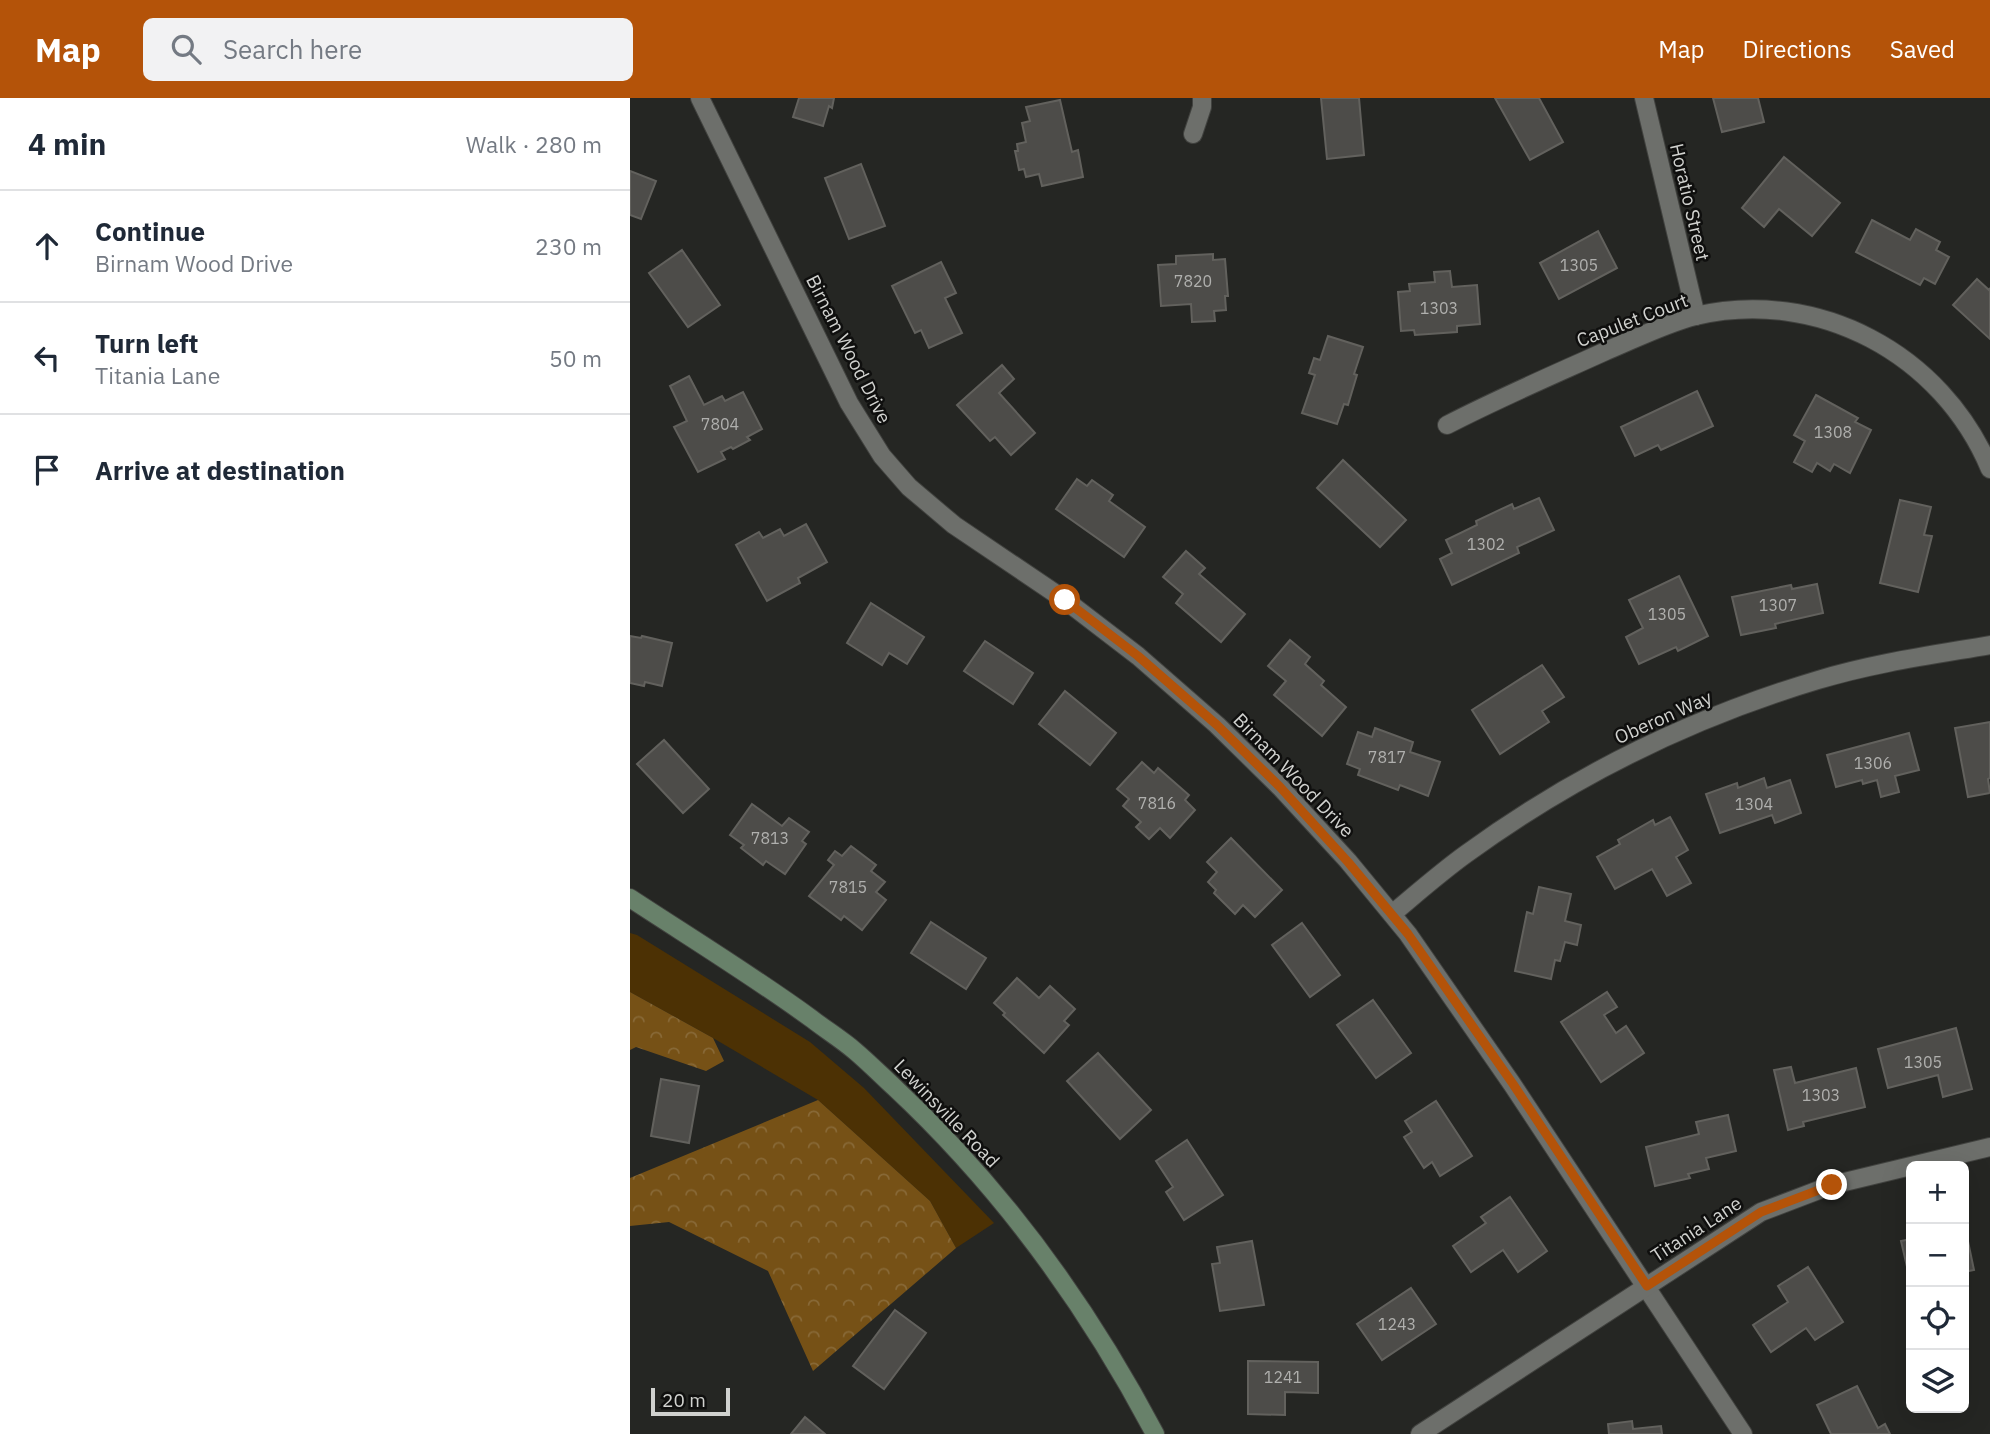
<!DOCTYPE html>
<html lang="en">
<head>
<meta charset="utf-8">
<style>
	body { margin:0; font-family:"IBM Plex Sans",sans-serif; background:#f2f2f3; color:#1f2937 }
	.controls { position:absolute; right:21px; bottom:21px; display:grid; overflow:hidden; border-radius:10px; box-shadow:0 7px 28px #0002 }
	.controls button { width:63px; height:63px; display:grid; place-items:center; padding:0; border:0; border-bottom:2px solid #e0e1e3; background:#fff; color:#1f2937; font:35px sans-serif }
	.scale { position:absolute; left:21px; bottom:18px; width:79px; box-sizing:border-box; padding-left:7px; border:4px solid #d1d2cf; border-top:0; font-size:19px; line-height:24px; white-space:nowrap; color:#d1d2cf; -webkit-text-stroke:5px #0f0f0e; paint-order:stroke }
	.stop { position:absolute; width:21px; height:21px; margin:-16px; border:5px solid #b45309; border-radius:50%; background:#fff }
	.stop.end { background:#b45309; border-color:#fff; box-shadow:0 2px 7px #0008 }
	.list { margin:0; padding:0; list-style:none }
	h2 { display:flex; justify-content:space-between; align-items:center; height:91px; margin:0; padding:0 28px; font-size:30px }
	h2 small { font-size:23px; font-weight:400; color:#747a83 }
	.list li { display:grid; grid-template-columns:46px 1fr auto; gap:21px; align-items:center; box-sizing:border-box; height:112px; padding:0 28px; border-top:2px solid #e0e1e3 }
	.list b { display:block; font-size:26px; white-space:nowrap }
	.list p { margin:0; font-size:23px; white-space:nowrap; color:#747a83 }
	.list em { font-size:23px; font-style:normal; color:#747a83 }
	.icon { flex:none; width:38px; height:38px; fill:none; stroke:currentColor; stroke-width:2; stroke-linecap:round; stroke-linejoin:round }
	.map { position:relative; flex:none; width:1360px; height:1336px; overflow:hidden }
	header { display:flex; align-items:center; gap:42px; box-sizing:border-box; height:98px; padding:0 35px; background:#b45309; color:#fff }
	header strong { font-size:33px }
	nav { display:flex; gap:38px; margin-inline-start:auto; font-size:24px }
	.search { width:490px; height:63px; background:#f2f2f3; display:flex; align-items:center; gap:18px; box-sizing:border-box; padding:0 24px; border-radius:10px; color:#747a83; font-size:26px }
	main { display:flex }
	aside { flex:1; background:#fff }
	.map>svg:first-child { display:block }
	.grass { fill:#4c3104 }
	.forest { fill:url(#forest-crowns) }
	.building { fill:#4d4c49; stroke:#62615d; stroke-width:2 }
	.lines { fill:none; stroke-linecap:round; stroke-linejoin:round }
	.minor-casing { stroke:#41423f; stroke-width:20 }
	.secondary-casing { stroke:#41423f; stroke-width:20 }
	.minor { stroke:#6d6f6b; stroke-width:18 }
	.secondary { stroke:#68816a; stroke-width:18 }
	.route { stroke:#b45309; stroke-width:9 }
	.labels { text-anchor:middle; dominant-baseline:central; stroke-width:5; stroke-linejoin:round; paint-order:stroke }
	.number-label { font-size:16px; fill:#b0b0ae }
	.street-label { font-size:19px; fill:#d1d2cf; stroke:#0f0f0e }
</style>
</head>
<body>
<header>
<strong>Map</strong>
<div class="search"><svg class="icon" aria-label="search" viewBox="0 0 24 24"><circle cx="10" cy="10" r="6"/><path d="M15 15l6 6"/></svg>Search here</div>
<nav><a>Map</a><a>Directions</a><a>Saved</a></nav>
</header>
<main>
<aside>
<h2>4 min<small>Walk · 280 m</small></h2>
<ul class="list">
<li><svg class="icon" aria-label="ahead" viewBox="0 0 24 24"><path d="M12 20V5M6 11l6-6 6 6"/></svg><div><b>Continue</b><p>Birnam Wood Drive</p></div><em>230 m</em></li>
<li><svg class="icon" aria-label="left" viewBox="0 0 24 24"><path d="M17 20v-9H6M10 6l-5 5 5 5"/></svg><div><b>Turn left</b><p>Titania Lane</p></div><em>50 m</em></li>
<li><svg class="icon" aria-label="arrive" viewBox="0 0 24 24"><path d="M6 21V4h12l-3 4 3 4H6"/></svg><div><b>Arrive at destination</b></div></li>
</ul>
</aside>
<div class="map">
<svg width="1360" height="1336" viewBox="0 0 1360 1336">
	<defs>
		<pattern id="forest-crowns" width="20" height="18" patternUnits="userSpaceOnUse" patternTransform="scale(1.75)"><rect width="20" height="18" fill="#765116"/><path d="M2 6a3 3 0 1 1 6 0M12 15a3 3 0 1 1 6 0" fill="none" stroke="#886937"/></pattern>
	</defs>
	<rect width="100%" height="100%" fill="#252623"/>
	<path class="grass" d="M0,835L7,837L180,944L234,990L364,1125L326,1150L300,1103L188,1002L83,940L0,894Z"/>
	<g class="forest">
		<path d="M0,894L83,940L94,963L76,973L6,949L0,952Z"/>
		<path d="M188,1002L300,1103L326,1150L183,1273L138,1173L39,1124L0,1128V1080Z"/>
	</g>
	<g class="building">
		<path d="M169,0H204L202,10L199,8L193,28L163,19Z"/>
		<path d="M691,0H729L734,57L697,61Z"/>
		<path d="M865,0H909L933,44L900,62Z"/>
		<path d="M1083,0H1128L1134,24L1092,34Z"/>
		<path d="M430,2L442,54L448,52L453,79L412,88L409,76L396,79L394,71L389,72L385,53H388L387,46L396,44L392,25L400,23L396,9Z"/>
		<path d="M1154,59L1210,105L1182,138L1149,111L1134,129L1112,110Z"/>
		<path d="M231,66L255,128L219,141L195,80Z"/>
		<path d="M0,73L26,83L11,121L0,117Z"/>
		<path d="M1242,122L1280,142L1286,131L1310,144L1306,152L1319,159L1305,186L1294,180L1290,187L1226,154Z"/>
		<path d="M968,133L987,170L929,201L910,165Z"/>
		<path d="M52,152L90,207L58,229L19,175Z"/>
		<path d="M583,156V162L595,161L598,198H595L596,212L584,213L585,223L562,224L561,206L531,208L528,167L546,166V158Z"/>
		<path d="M311,164L326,195L315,200L332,235L299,250L291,232L285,235L262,188Z"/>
		<path d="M820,173L822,189L847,187L850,226L827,228V234L785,237L784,232L771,233L768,194L780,193L779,186L805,184L804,174Z"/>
		<path d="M1347,181L1359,192L1360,190V241L1323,207Z"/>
		<path d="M698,238L733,249L724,276L727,277L718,307L714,306L707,326L672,315L685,277L679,275L684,260L690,262Z"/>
		<path d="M372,267L384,281L369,295L405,335L381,357L365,339L360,343L327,307Z"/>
		<path d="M59,278L74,307L92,298L95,303L113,294L132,331L117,339L120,342L103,351L101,349L91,354L95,361L68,374L44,329L57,323L40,288Z"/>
		<path d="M1067,293L1083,328L1031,352L1028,347L1005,358L991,329Z"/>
		<path d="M1186,297L1228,320L1225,324L1241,332L1220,375L1204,366L1200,373L1187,365L1182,374L1164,364L1175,343L1164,337Z"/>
		<path d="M713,362L776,422L750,449L687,390Z"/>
		<path d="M447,381L457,388L462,382L483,397L479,403L515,429L494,459L426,411Z"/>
		<path d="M909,400L924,432L887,449L889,455L822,487L810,461L822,455L816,442L847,427L846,423L882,406L884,411Z"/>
		<path d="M1270,402L1301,409L1294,437L1302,438L1288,494L1250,485Z"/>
		<path d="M176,426L197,464L168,480L170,485L137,503L106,447L129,434L133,440L150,431L154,438Z"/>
		<path d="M556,453L575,470L569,476L615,516L591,544L546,505L553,496L533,479Z"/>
		<path d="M1049,478L1078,538L1048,553L1046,549L1009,566L996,539L1013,530L999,502Z"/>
		<path d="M1187,486L1193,515L1145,526L1146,530L1111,537L1102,499L1161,487L1162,491Z"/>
		<path d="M241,505L294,539L277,566L259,555L252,567L217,545Z"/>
		<path d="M0,538L11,540L12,538L42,545L32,588L15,584L14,588L0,585Z"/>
		<path d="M660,542L680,559L675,566L694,583L691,587L716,609L692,638L644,597L656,583L638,568Z"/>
		<path d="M355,543L403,575L383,606L334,573Z"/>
		<path d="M912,567L934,599L912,613L919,624L870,656L842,612Z"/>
		<path d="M435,593L486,635L460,667L409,626Z"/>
		<path d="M1360,624V680L1358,681L1360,695L1338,699L1325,630Z"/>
		<path d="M745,630L783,644L780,654L810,664L798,698L770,687L768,692L728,677L730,671L717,666L728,634L742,639Z"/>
		<path d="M1279,635L1289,672L1265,678L1269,694L1251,699L1247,682L1233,686L1232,682L1206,689L1197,657Z"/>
		<path d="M34,642L79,691L53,715L7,666Z"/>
		<path d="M512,664L524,675L528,670L559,697L555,702L565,712L540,740L530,730L519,741L506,729L511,724L493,708L499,701L487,691Z"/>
		<path d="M1134,680L1137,690L1160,682L1171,715L1145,725L1142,717L1090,735L1076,696L1107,685L1108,690Z"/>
		<path d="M122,706L152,728L159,720L179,734L172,743L176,746L155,776L136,763L133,767L111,750L114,747L100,737Z"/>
		<path d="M1040,719L1058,752L1046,759L1061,785L1037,798L1022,771L985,791L967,759L990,746L988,742L1023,722L1025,727Z"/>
		<path d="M601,740L652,792L625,819L613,807L605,816L584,795L586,792L578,784L587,774L577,764Z"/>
		<path d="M221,748L246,767L241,773L255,784L246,794L256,802L232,832L214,818L211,822L179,798L204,767L198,762L205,753L212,758Z"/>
		<path d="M909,789L941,796L935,823L951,827L947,847L935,844L930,863L925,862L921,881L885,873L897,814L903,816Z"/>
		<path d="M301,824L356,860L336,891L281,855Z"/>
		<path d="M672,825L710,877L680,899L642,847Z"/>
		<path d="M387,880L409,900L420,888L445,911L434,923L439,927L414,955L373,917L375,915L364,905Z"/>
		<path d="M977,894L987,909L974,917L986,935L996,928L1014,955L971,984L931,924Z"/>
		<path d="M743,902L781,955L746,980L707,927Z"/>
		<path d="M1326,930L1342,991L1313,999L1308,977L1258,990L1248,951Z"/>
		<path d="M468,955L521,1012L490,1041L437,983Z"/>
		<path d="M1161,969L1165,985L1226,970L1235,1009L1173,1024L1174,1028L1158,1032L1144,972Z"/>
		<path d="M31,981L69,988L59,1045L21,1038Z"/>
		<path d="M806,1003L842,1058L810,1078L802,1064L794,1070L774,1039L782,1034L775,1023Z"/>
		<path d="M1098,1017L1106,1053L1076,1060L1079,1071L1058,1076L1060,1080L1025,1088L1016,1049L1069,1036L1066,1024Z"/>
		<path d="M557,1042L593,1097L554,1122L536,1094L543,1089L526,1063Z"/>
		<path d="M880,1099L917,1153L888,1174L873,1152L841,1174L823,1148L856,1125L851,1119Z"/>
		<path d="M1335,1129L1344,1172L1334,1174V1130Z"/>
		<path d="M1281,1141V1186L1271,1143Z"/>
		<path d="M622,1143L634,1207L590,1213L582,1166L590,1165L587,1149Z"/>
		<path d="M1178,1169L1213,1224L1185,1242L1176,1230L1141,1254L1123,1227L1158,1204L1148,1188Z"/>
		<path d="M781,1190L806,1226L752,1262L727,1226Z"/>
		<path d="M265,1212L296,1235L254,1291L223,1268Z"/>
		<path d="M618,1263L688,1264V1295L655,1294V1317L618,1316Z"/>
		<path d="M1227,1288L1248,1330L1255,1326L1260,1336H1201L1187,1307Z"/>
		<path d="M175,1319L195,1336H161Z"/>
		<path d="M1002,1323L1003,1331L1031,1328L1032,1336H979L978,1326Z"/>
	</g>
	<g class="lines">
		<g class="minor-casing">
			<g id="minor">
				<path d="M70,0L219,305L252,358L279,389L324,427L435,502L508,558L587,627L650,689L718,763L778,836L882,986L1113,1336"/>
				<path d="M1014,0L1066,218"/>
				<path d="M563,36L572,9V0"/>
				<path d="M817,327C869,300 923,277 976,253C1005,241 1034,226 1065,218C1188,189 1312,256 1360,371"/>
				<path d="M762,816C786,796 811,774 836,756C943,678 1061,620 1188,582C1244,565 1302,557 1360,547"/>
				<path d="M790,1336L1131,1114L1202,1087L1360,1049"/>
			</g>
		</g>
		<g class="secondary-casing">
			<path id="secondary" d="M0,800C61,840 123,878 182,921C196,932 211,941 225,953C238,964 251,977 264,989C370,1088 457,1207 525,1336"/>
		</g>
		<use href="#minor" class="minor"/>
		<use href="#secondary" class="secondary"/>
	</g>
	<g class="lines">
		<path class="route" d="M435,502L508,558L587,627L650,689L718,764L778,836L883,986L1017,1188L1131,1114L1202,1087"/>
	</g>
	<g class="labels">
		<g class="number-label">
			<text x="949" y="167">1305</text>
			<text x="563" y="183">7820</text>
			<text x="809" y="210">1303</text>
			<text x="90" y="326">7804</text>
			<text x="1203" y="334">1308</text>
			<text x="856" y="446">1302</text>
			<text x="1148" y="507">1307</text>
			<text x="1037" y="516">1305</text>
			<text x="757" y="659">7817</text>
			<text x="1243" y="665">1306</text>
			<text x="527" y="705">7816</text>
			<text x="1124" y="706">1304</text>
			<text x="140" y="740">7813</text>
			<text x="218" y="789">7815</text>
			<text x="1293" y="964">1305</text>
			<text x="1191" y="997">1303</text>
			<text x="767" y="1226">1243</text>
			<text x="653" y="1279">1241</text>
		</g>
		<g class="street-label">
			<text transform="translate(1060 104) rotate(77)">Horatio Street</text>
			<text transform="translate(1002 222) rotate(-21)">Capulet Court</text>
			<text transform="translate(219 251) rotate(63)">Birnam Wood Drive</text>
			<text transform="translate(1033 619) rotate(-24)">Oberon Way</text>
			<text transform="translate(664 677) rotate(46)">Birnam Wood Drive</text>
			<text transform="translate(317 1015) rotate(46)">Lewinsville Road</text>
			<text transform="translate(1066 1131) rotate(-33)">Titania Lane</text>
		</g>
	</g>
</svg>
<div class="controls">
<button>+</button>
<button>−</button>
<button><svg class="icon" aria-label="locate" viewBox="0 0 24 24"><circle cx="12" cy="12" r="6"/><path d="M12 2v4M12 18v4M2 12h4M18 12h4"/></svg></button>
<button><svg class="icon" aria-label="layers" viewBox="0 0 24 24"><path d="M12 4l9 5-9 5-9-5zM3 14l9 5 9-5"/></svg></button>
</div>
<div class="scale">20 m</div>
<div class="stop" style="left:435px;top:502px"></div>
<div class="stop end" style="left:1202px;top:1087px"></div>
</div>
</main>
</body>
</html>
